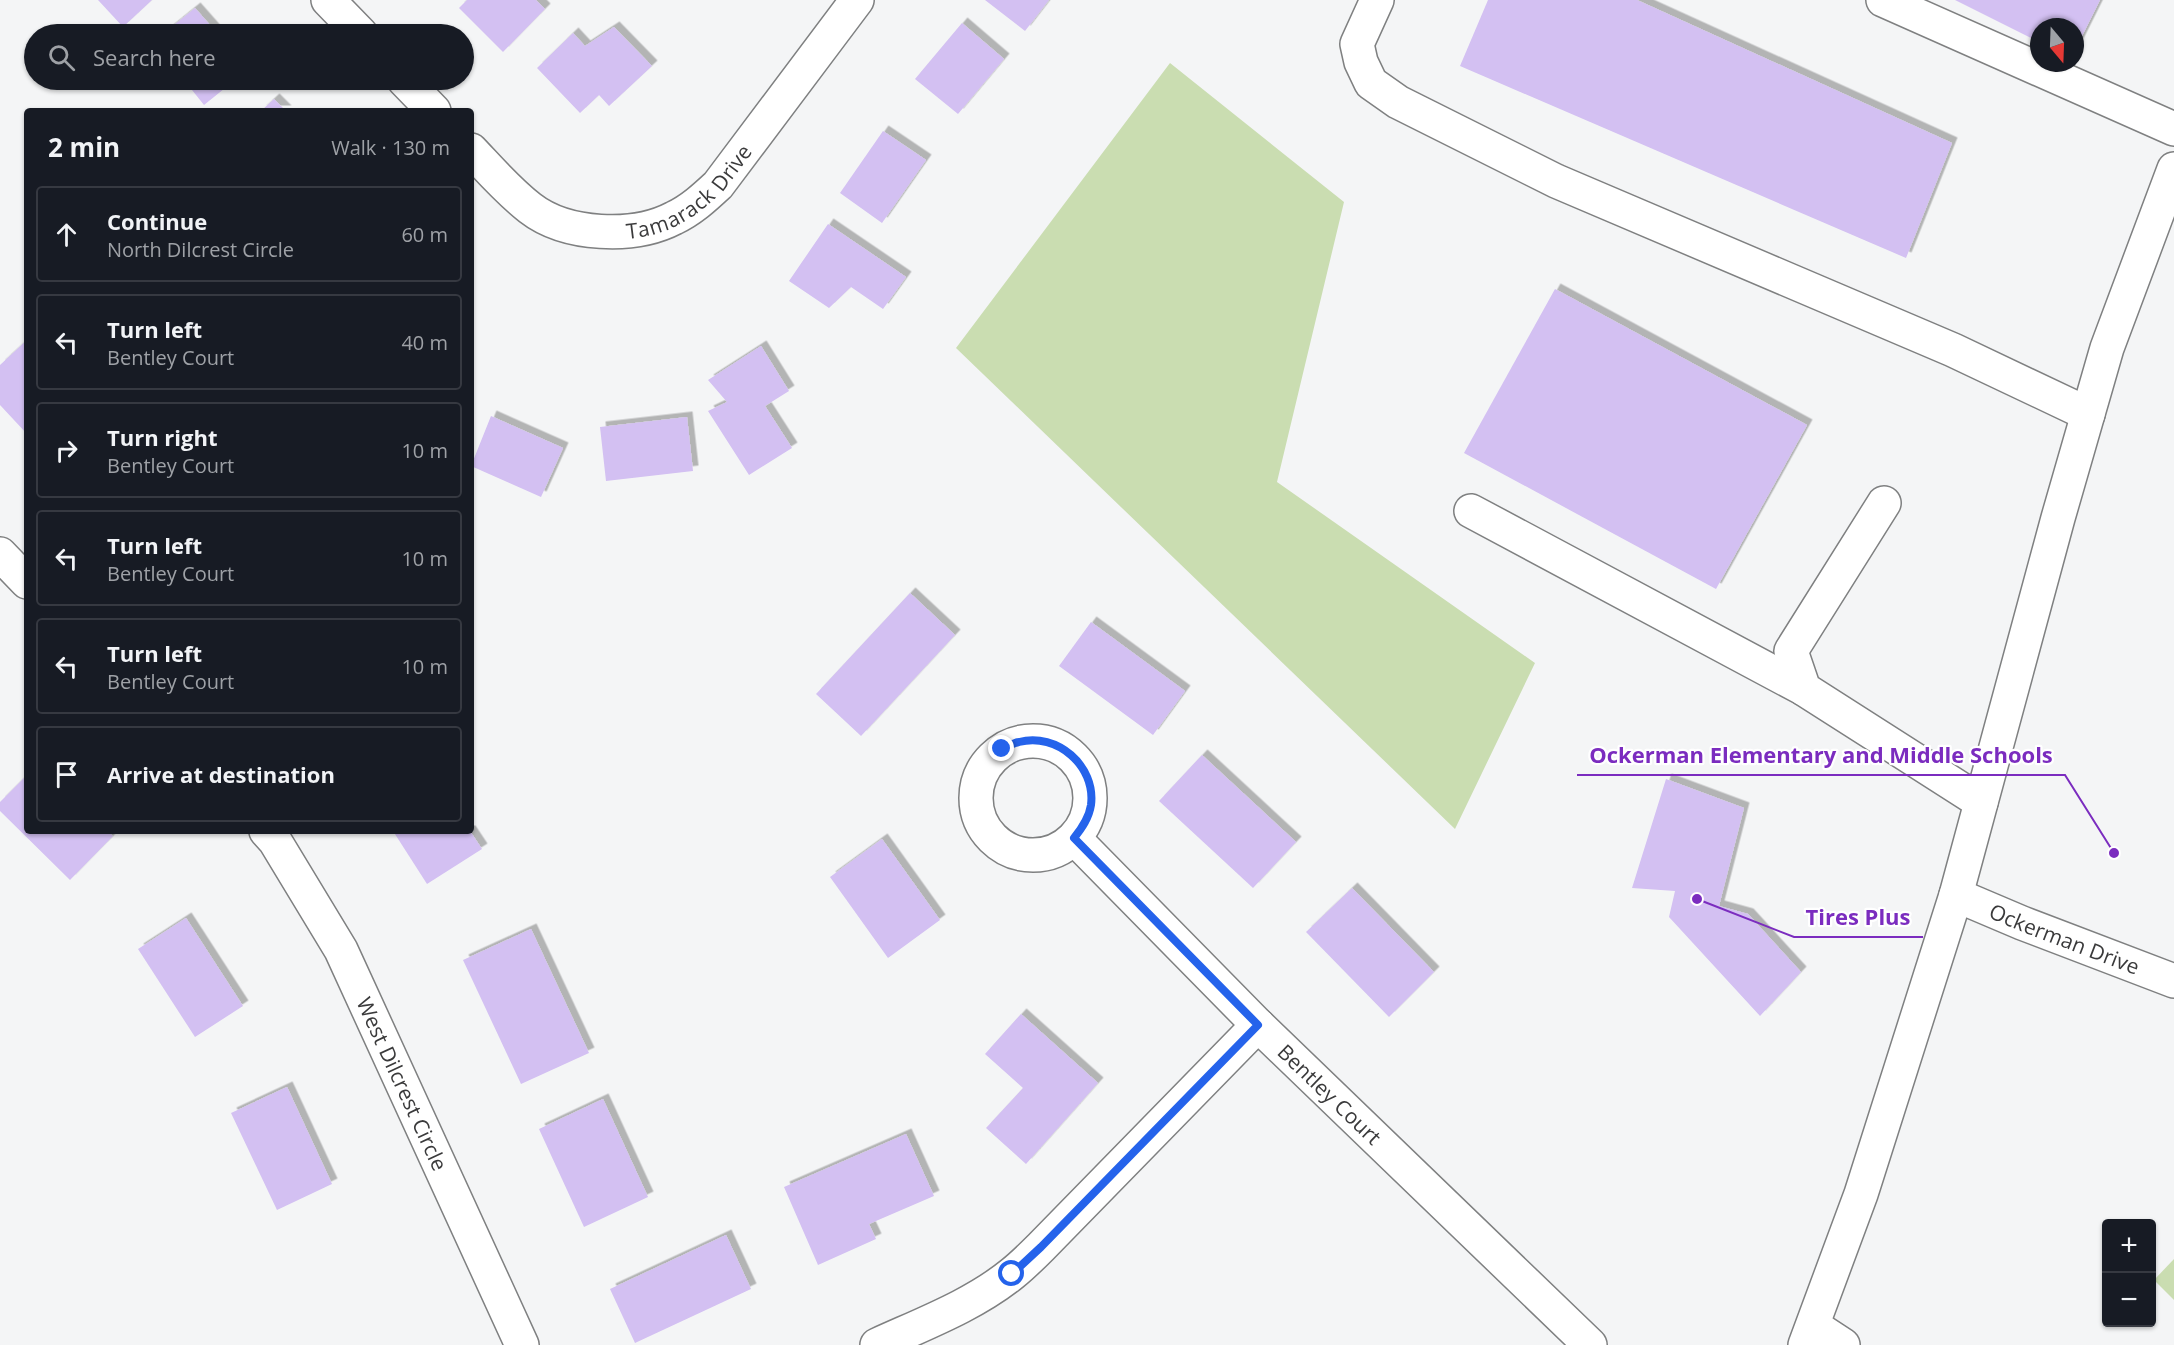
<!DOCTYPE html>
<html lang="en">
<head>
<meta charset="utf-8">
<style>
	body { margin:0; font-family:"Open Sans",sans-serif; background:#242831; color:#f1f3f6 }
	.controls { position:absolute; right:18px; bottom:18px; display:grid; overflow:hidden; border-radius:6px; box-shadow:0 2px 4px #0004 }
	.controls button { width:54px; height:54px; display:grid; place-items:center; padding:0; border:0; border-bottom:2px solid #363941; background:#171b24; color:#f1f3f6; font:30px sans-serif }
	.compass { position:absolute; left:2030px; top:18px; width:54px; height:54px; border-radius:50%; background:#171b24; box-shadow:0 2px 4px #0004; rotate:161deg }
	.stop { position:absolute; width:18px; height:18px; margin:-14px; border:4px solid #2563eb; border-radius:50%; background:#fff }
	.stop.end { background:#2563eb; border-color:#fff; box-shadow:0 2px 6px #0008 }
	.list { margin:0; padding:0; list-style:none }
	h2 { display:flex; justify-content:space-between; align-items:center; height:78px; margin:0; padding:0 24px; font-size:26px }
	h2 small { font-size:20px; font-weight:400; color:#9ea1a6 }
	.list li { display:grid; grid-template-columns:39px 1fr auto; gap:18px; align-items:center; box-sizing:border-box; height:96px; margin:0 12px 12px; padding:0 12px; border:2px solid #363941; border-radius:6px }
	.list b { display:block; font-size:22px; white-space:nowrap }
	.list p { margin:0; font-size:20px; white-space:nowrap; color:#9ea1a6 }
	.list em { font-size:20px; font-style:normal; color:#9ea1a6 }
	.icon { flex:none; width:33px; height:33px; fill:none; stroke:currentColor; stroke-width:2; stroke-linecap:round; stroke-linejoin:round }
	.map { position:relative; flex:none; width:2174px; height:1345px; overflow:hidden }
	.search { position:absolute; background:#171b24; box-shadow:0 2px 4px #0004; left:24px; top:24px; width:450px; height:66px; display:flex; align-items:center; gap:15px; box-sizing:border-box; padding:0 21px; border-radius:33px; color:#9ea1a6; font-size:22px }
	.panel { position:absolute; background:#171b24; box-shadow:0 2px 4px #0004; left:24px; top:108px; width:450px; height:726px; border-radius:6px }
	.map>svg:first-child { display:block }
	.green { fill:#caddb1 }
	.building { fill:#d3c0f2; filter:url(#shadow) }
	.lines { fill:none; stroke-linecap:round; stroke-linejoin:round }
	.minor-casing { stroke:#7f8081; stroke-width:36 }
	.major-casing { stroke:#7f8081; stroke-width:36 }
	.minor { stroke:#fff; stroke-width:33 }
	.major { stroke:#fff; stroke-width:33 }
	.route { stroke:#2563eb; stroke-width:8 }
	.labels { text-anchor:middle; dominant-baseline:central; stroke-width:4.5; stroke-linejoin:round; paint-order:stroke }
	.street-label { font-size:21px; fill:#3a3a3b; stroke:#fff }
	.leader { fill:none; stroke:#7b2cbf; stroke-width:2 }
	.callout-dot { fill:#7b2cbf; stroke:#fff; stroke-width:2 }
	.callout-label { font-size:22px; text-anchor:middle; font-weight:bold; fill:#7b2cbf; stroke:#fff; stroke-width:4.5; stroke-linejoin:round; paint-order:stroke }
</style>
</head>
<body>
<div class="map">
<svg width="2174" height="1345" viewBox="0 0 2174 1345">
	<defs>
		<filter id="shadow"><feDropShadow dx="5.5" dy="-5.5" stdDeviation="0" flood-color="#0004"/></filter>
	</defs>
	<rect width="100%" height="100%" fill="#f4f5f6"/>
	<g class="green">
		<path d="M1170,63L1344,202L1277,482L1535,663L1455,829L956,348Z"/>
		<path d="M2174,1259V1300L2154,1280Z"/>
	</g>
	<g class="building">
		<path d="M98,0H152L123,27Z"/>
		<path d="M467,0H536L545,9L503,52L459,8Z"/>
		<path d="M985,0H1049L1025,31Z"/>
		<path d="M1488,0H1637L1952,143L1906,258L1460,66Z"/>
		<path d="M1955,0H2100L2075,50V27H2039V42Z"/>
		<path d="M195,8L218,34H163Z"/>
		<path d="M962,23L1004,59L958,114L915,79Z"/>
		<path d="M614,27L652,66L609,106L599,95L580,113L537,68L573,33L585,46Z"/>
		<path d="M184,80H235L204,105Z"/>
		<path d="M274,99L286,111H261Z"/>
		<path d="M883,131L926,160L882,223L840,193Z"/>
		<path d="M828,224L906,277L883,309L851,287L829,308L789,281Z"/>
		<path d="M1555,289L1807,425L1716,589L1464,453Z"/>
		<path d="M27,340V434L0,405V365Z"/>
		<path d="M761,346L789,391L765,406L792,448L749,475L708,411L727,402L708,380Z"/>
		<path d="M491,416L563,448L541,497L471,466Z"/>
		<path d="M687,417L693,471L606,481L600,427Z"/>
		<path d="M910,593L955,635L861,736L816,694Z"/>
		<path d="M1091,622L1185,691L1153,735L1059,666Z"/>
		<path d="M1202,755L1296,842L1253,888L1159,801Z"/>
		<path d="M27,775V831H107L113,836L70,880L0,811V802Z"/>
		<path d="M1666,779L1744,808L1719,906L1748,914L1801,972L1760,1016L1669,917L1675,891L1632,888Z"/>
		<path d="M393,831H470L482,849L427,884Z"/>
		<path d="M882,839L940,920L888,958L830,877Z"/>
		<path d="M1352,888L1434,972L1389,1017L1306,932Z"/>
		<path d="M186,918L243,1006L195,1037L138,949Z"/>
		<path d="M531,929L589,1053L521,1084L463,960Z"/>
		<path d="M1021,1014L1098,1083L1026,1164L986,1128L1023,1088L985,1054Z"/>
		<path d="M287,1087L332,1184L277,1210L231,1113Z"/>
		<path d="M603,1099L648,1197L584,1227L539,1129Z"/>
		<path d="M906,1134L934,1196L869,1224L876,1239L818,1265L784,1187Z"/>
		<path d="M726,1235L751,1289L635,1343L610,1289Z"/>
	</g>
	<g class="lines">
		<g class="minor-casing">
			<g id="minor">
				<path d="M328,0L361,34"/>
				<path d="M1377,0L1357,44L1361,62L1371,83L1398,102L1556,181L1953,350L2088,414"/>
				<path d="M1883,0L2174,129"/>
				<path d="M404,80L434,111"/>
				<path id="s1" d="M471,150C490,170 508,191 530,208C566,236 634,239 674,218C691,210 704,198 718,185L857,0"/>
				<path d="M1884,503L1791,651L1804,689L1981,802"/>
				<path d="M1471,511L1804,689"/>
				<path d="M0,554L27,582"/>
				<circle cx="1033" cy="798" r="57"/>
				<path id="s2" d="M266,831L275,841L341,950L522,1345"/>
				<path id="s3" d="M1074,838L1258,1025L1590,1345"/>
				<path id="s4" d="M1956,895L2022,923L2174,981"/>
				<path d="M1814,1326L1843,1345"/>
				<path d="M877,1345C923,1324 974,1305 1013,1273C1023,1265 1032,1256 1041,1247L1258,1025"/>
			</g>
		</g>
		<g class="major-casing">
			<path id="major" d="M1805,1345L1861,1194L1956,895L2058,518L2107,348L2174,169"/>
		</g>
		<use href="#minor" class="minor"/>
		<use href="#major" class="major"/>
	</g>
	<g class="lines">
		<path class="route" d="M1002,749C1007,747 1013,743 1019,742C1057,732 1096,766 1091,805C1089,818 1082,828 1074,838L1258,1025L1041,1247L1012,1274"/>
	</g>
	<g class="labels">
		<g class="street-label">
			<text stroke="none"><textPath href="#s1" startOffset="260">Tamarack Drive</textPath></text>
			<text stroke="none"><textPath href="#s4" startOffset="117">Ockerman Drive</textPath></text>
			<text stroke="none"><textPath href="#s2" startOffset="288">West Dilcrest Circle</textPath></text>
			<text stroke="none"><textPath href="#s3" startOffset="362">Bentley Court</textPath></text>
		</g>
	</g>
	<path class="leader" d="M2114 853L2065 775H1577M1697 899L1794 937H1923"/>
	<g class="callout-dot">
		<circle cx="2114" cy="853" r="6"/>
		<circle cx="1697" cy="899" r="6"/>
	</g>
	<g class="callout-label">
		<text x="1821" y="763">Ockerman Elementary and Middle Schools</text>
		<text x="1858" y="925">Tires Plus</text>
	</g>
</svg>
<div class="controls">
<button>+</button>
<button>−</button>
</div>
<svg class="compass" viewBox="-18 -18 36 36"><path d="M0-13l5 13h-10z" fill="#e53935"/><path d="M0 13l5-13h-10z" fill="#9ea1a6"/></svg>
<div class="stop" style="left:1012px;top:1274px"></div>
<div class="stop end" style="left:1002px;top:749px"></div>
<div class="search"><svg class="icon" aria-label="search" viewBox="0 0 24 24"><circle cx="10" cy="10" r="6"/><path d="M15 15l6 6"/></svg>Search here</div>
<section class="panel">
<h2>2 min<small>Walk · 130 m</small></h2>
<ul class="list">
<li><svg class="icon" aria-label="ahead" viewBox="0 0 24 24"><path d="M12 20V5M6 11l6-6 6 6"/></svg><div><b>Continue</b><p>North Dilcrest Circle</p></div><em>60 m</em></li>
<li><svg class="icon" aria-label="left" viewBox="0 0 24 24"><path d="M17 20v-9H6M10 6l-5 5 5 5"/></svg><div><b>Turn left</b><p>Bentley Court</p></div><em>40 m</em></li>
<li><svg class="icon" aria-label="right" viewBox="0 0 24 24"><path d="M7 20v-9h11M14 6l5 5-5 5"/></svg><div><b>Turn right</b><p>Bentley Court</p></div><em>10 m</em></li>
<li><svg class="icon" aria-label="left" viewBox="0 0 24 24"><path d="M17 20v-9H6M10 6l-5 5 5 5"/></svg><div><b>Turn left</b><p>Bentley Court</p></div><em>10 m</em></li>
<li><svg class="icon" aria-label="left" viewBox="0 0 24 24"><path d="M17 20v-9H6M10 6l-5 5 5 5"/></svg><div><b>Turn left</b><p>Bentley Court</p></div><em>10 m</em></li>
<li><svg class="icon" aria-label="arrive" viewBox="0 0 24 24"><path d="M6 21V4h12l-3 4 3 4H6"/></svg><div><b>Arrive at destination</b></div></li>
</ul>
</section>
</div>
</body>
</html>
